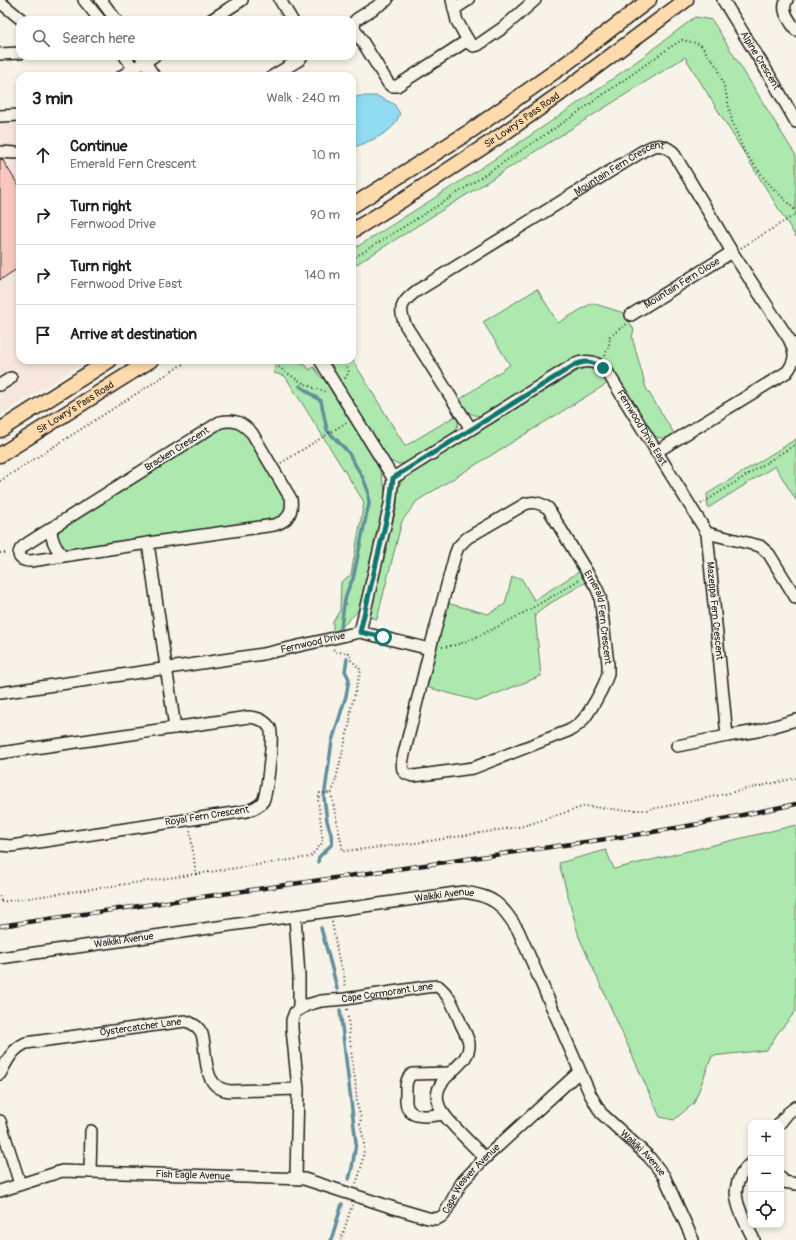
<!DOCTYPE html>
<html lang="en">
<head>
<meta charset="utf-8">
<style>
	body { margin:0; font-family:Pangolin,sans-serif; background:#f2f2f2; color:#202124 }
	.controls { position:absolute; right:12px; bottom:12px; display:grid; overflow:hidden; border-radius:8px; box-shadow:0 2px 6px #0003 }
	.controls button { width:36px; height:36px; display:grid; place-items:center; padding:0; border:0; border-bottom:1px solid #e0e0e0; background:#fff; color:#202124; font:20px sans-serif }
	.stop { position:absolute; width:12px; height:12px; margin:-9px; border:3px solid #0f766e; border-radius:50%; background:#fff }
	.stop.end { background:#0f766e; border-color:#fff; box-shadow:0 1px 4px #0008 }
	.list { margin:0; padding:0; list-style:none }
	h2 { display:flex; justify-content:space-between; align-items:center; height:52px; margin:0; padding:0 16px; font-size:17px }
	h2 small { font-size:13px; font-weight:400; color:#757577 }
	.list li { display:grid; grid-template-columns:26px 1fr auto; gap:12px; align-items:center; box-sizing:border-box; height:60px; padding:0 16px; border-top:1px solid #e0e0e0 }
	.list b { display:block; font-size:15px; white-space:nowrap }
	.list p { margin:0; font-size:13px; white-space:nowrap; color:#757577 }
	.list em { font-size:13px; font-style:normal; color:#757577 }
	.icon { flex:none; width:22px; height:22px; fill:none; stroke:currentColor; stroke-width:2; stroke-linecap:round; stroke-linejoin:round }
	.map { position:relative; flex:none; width:796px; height:1240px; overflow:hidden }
	.search { position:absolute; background:#fff; box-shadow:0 2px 6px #0003; left:16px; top:16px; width:340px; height:44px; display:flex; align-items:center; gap:10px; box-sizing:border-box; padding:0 14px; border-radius:12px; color:#757577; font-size:15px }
	.panel { position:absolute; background:#fff; box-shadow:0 2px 6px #0003; left:16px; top:72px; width:340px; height:292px; border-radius:12px }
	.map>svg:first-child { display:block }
	.built { fill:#f7e6dc }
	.green { fill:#ade9ae; stroke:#648265 }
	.water { fill:#90dbf0; stroke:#628f9b }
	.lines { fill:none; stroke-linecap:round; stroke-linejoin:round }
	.stream { stroke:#628f9b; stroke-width:3.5 }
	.building { fill:#f8c8c0; stroke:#1c1c1c }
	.minor-casing { stroke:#1c1c1c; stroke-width:14 }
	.major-casing { stroke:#1c1c1c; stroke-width:17 }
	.path { stroke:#1c1c1c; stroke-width:2; stroke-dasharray:1 3; stroke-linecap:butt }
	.minor { stroke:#f7f3e8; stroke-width:11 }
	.major { stroke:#fedbac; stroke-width:14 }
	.rail-casing { stroke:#1c1c1c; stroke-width:4.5 }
	.rail { stroke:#f7f3e8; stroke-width:3; stroke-dasharray:9; stroke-linecap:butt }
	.route { stroke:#0f766e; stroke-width:5 }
	.labels { text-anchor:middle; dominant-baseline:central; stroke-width:3; stroke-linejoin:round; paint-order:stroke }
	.street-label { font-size:10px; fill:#1c1c1c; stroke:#f7f3e8 }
</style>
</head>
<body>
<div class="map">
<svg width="796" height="1240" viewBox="0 0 796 1240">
	<rect width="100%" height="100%" fill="#f7f3e8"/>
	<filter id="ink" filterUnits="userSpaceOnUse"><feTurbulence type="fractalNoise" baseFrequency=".025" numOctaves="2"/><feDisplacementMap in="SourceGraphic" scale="8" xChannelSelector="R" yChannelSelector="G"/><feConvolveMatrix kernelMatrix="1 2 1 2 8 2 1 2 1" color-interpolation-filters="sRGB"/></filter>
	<g filter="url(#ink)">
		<path class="built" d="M20,115V360H87L0,415V116Z"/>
		<g class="green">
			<path d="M695,17L712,20L796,156V237L685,57L352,267V250C451,188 550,125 644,56C661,43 678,30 695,17Z"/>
			<path d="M537,289L558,323L592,303L624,313L634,330L632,337L646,388L675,435C667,439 662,440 653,435L610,366L594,357L576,359L485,415C471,418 466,410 459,400L510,365L483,322Z"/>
			<path d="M352,359L405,446L457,415C459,423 458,429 452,435L406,463C399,465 394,464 388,459L336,374L330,360H352Z"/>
			<path d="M277,360H284L306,365L309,370L314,367L320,376L325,381L376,463L381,473L385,490L384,505L359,608C356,615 352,616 348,621C342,627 341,628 333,633V622L340,610L341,582L351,575L364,502L285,376L274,373Z"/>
			<path d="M585,368C597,368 601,374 608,383L417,501L402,521L377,619L369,617L397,505C398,495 396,486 404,478L579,370Z"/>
			<path d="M225,426L238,428L246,433L284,495C288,507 286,510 279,519L66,550L62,549L56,539L59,531L62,529Z"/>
			<path d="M796,439V500L775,466L708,508L707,494Z"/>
			<path d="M582,570L588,581L544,607L535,614L541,676L478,701L426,687L447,603L488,614L505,604L512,577L521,578L534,600Z"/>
			<path d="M796,825V1011L777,1034L767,1050L712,1056L694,1103L674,1120L660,1117L579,937L559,863L606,850L614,869Z"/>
		</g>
		<path class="water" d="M360,96H377L394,104L400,114C398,118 396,122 394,125C385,136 365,143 352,148V98Z"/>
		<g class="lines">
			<g class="stream">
				<path d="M300,386L321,401L327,430L348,452L364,480L368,491L369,504L367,512L353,579C344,594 343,612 341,628"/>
				<path d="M318,862L319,857L332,844L331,834L327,821L324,798L332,741L346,696L349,679L345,671L347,659"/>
				<path d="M321,928L334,976L337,989"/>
				<path d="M340,1010L356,1143L352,1168L349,1179"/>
				<path d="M331,1240L342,1204"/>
			</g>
		</g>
		<path class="building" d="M0,159H2L20,188V267L0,280Z"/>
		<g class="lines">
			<g class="minor-casing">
				<g id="minor">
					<path d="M84,0L100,20"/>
					<path d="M101,0L116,20"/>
					<path d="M280,0L292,20"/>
					<path d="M387,0L357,19L355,21L354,28L388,83L391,86H397L400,84L468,40"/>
					<path d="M452,0L457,21L470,44L474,46L478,45L504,27L535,0"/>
					<path id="s1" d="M723,0L774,83L796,122"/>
					<path d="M787,0C780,10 790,21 796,30"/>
					<path d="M0,2L22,20"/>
					<path d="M454,9L468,0"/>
					<path d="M211,20L242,0"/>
					<path d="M0,54L20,53"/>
					<path d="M125,56L138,76"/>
					<path d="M141,56L154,76"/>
					<path d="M122,76L154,56"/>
					<path d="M273,76L299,60L302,56"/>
					<path d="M0,116L20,115"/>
					<path d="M0,152L16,153"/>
					<path id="s2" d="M631,315L732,252"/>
					<path d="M320,360L393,478L390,504L360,632"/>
					<path d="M0,385L11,378"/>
					<path id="s3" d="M471,429L406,326C398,309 401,303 415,292L643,151C655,144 662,143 673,152L732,252L789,339C796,353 796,360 787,372L656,452"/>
					<path id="s4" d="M393,478L573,365C576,364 580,362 583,362C593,360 602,366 608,373L707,533L727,736L757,731L796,720"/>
					<path d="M51,528C51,540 55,547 63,556"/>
					<path d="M707,533L760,546L769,554L796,598"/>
					<path d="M148,543L274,525C288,521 293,513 291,499L252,433C241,422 235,419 220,422L28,543C16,550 15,561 31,561L148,543L175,728"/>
					<path id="s5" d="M0,693L263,654L360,632L430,649L455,555L458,547L467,538L525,504C534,501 540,503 548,508L596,587L600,596L608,664C608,667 608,670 608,673C606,684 589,714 581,722C577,726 573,729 568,731L473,768L414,776C402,774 401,770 403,758L430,649"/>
					<path d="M677,746L727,736"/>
					<path d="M0,753L249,717C258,718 265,720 270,728C274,736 267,794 263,801C259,807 253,809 247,811L11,846L0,845"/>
					<path d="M295,916L299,976V1009"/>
					<path id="s6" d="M0,958L463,892C495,896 501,904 518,930L590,1094L601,1113L649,1157L664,1176L693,1240"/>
					<path id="s7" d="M0,1074C7,1061 12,1049 26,1043L185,1021C193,1023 199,1027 202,1034C208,1055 201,1089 231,1091L298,1089"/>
					<path d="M444,1114C434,1115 415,1120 408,1109C405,1105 406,1096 406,1091C406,1084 406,1079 412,1074L450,1073"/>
					<path d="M0,1121L20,1184"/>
					<path d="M780,1123L788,1113L796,1107"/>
					<path d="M751,1163C723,1188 741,1213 754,1240"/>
					<path d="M90,1172L91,1131"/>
					<path id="s8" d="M296,1178L298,1089L292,1029V1020L295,1012L307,1005L321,1001L345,999L426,987L438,986C450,996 453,1005 459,1019C461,1026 469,1038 469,1044C471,1068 428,1076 439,1106C443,1118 475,1147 485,1158"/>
					<path d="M781,1178L784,1182L796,1184"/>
					<path id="s9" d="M0,1191L62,1171L304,1179L394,1208L428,1218L437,1219L444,1215L462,1182L485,1158L579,1072"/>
				</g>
			</g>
			<g class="major-casing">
				<g id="major">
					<path d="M352,206L472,130L567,63L649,0"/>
					<path id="s10" d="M352,231L404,199L503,134L561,93L686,0"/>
					<path d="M0,430L110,360"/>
					<path id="s11" d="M0,455L151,360"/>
				</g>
			</g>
			<g class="path">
				<path d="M741,248L796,214"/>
				<path d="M352,259L453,196L573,116L669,48L682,40L700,44L718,68L725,89L732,121L744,151L767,182L796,211"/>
				<path d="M605,356L609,345L610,336L627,324"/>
				<path d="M269,360C286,372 304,387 325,391"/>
				<path d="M343,360L349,372L344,380"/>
				<path d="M281,463L347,422"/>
				<path d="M0,481L189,360"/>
				<path d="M701,504L796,444"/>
				<path d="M0,553H8"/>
				<path d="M442,647C459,646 475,638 491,630C521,615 550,598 579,580"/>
				<path d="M331,793L343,851L364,849L423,842L524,826L585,806L620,810H646L698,800L796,778"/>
				<path d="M196,874L310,857L323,842L318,800L320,793H331L334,787L350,722L351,708L361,670L351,660L349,653L337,652L333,649"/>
				<path d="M0,896L1,902"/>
				<path d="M1,902L196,874L190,830"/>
				<path d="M332,922L339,961L344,974L345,988"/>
				<path d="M347,1009L353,1069L355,1078L357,1104L361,1118L360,1124L364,1141V1149L362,1165L356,1185"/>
				<path d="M341,1240L352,1205"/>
			</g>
			<use href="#minor" class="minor"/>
			<use href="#major" class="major"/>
			<g class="rail-casing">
				<path id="rail" d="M0,926L641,834L699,824L796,804"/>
			</g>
			<use href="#rail" class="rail"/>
		</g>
	</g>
	<g class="lines" filter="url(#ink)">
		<path class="route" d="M383,637L360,632L390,504L393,478L573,366C585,360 591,361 603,368"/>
	</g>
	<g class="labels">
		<g class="street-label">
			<text stroke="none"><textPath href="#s1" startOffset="71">Alpine Crescent</textPath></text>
			<text stroke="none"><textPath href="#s10" startOffset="203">Sir Lowry's Pass Road</textPath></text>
			<text stroke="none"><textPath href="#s3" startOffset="401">Mountain Fern Crescent</textPath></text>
			<text stroke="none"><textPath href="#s2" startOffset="60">Mountain Fern Close</textPath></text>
			<text stroke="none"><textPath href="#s11" startOffset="89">Sir Lowry's Pass Road</textPath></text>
			<text stroke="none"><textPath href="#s4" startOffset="316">Fernwood Drive East</textPath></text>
			<text transform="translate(177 449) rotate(-32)">Bracken Crescent</text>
			<text stroke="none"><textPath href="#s4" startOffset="518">Mazeppa Fern Crescent</textPath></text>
			<text stroke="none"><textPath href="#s5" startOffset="770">Emerald Fern Crescent</textPath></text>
			<text stroke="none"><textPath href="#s5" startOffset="317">Fernwood Drive</textPath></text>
			<text transform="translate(207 816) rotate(-9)">Royal Fern Crescent</text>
			<text stroke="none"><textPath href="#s6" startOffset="449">Waikiki Avenue</textPath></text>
			<text stroke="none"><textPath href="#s6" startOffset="125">Waikiki Avenue</textPath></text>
			<text stroke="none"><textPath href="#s8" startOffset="262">Cape Cormorant Lane</textPath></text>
			<text stroke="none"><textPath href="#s7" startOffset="157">Oystercatcher Lane</textPath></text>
			<text stroke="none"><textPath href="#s6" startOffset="797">Waikiki Avenue</textPath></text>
			<text stroke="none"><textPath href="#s9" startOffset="196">Fish Eagle Avenue</textPath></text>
			<text stroke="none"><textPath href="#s9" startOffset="500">Cape Weaver Avenue</textPath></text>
		</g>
	</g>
</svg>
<div class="controls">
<button>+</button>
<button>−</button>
<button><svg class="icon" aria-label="locate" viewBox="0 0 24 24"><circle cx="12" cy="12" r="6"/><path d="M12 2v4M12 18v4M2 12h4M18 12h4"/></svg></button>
</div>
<div class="stop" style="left:383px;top:637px"></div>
<div class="stop end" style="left:603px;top:368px"></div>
<div class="search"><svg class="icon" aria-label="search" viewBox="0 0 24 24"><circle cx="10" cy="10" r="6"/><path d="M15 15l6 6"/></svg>Search here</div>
<section class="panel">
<h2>3 min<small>Walk · 240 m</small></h2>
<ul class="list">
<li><svg class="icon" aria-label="ahead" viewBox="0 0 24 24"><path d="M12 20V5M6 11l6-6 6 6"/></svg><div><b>Continue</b><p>Emerald Fern Crescent</p></div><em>10 m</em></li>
<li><svg class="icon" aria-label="right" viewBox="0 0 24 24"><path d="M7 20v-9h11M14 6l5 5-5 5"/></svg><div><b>Turn right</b><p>Fernwood Drive</p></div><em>90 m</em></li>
<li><svg class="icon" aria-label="right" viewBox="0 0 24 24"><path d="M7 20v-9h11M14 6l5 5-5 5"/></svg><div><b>Turn right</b><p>Fernwood Drive East</p></div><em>140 m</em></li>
<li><svg class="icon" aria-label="arrive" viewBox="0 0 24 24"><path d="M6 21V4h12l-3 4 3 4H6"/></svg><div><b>Arrive at destination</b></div></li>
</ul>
</section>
</div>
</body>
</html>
